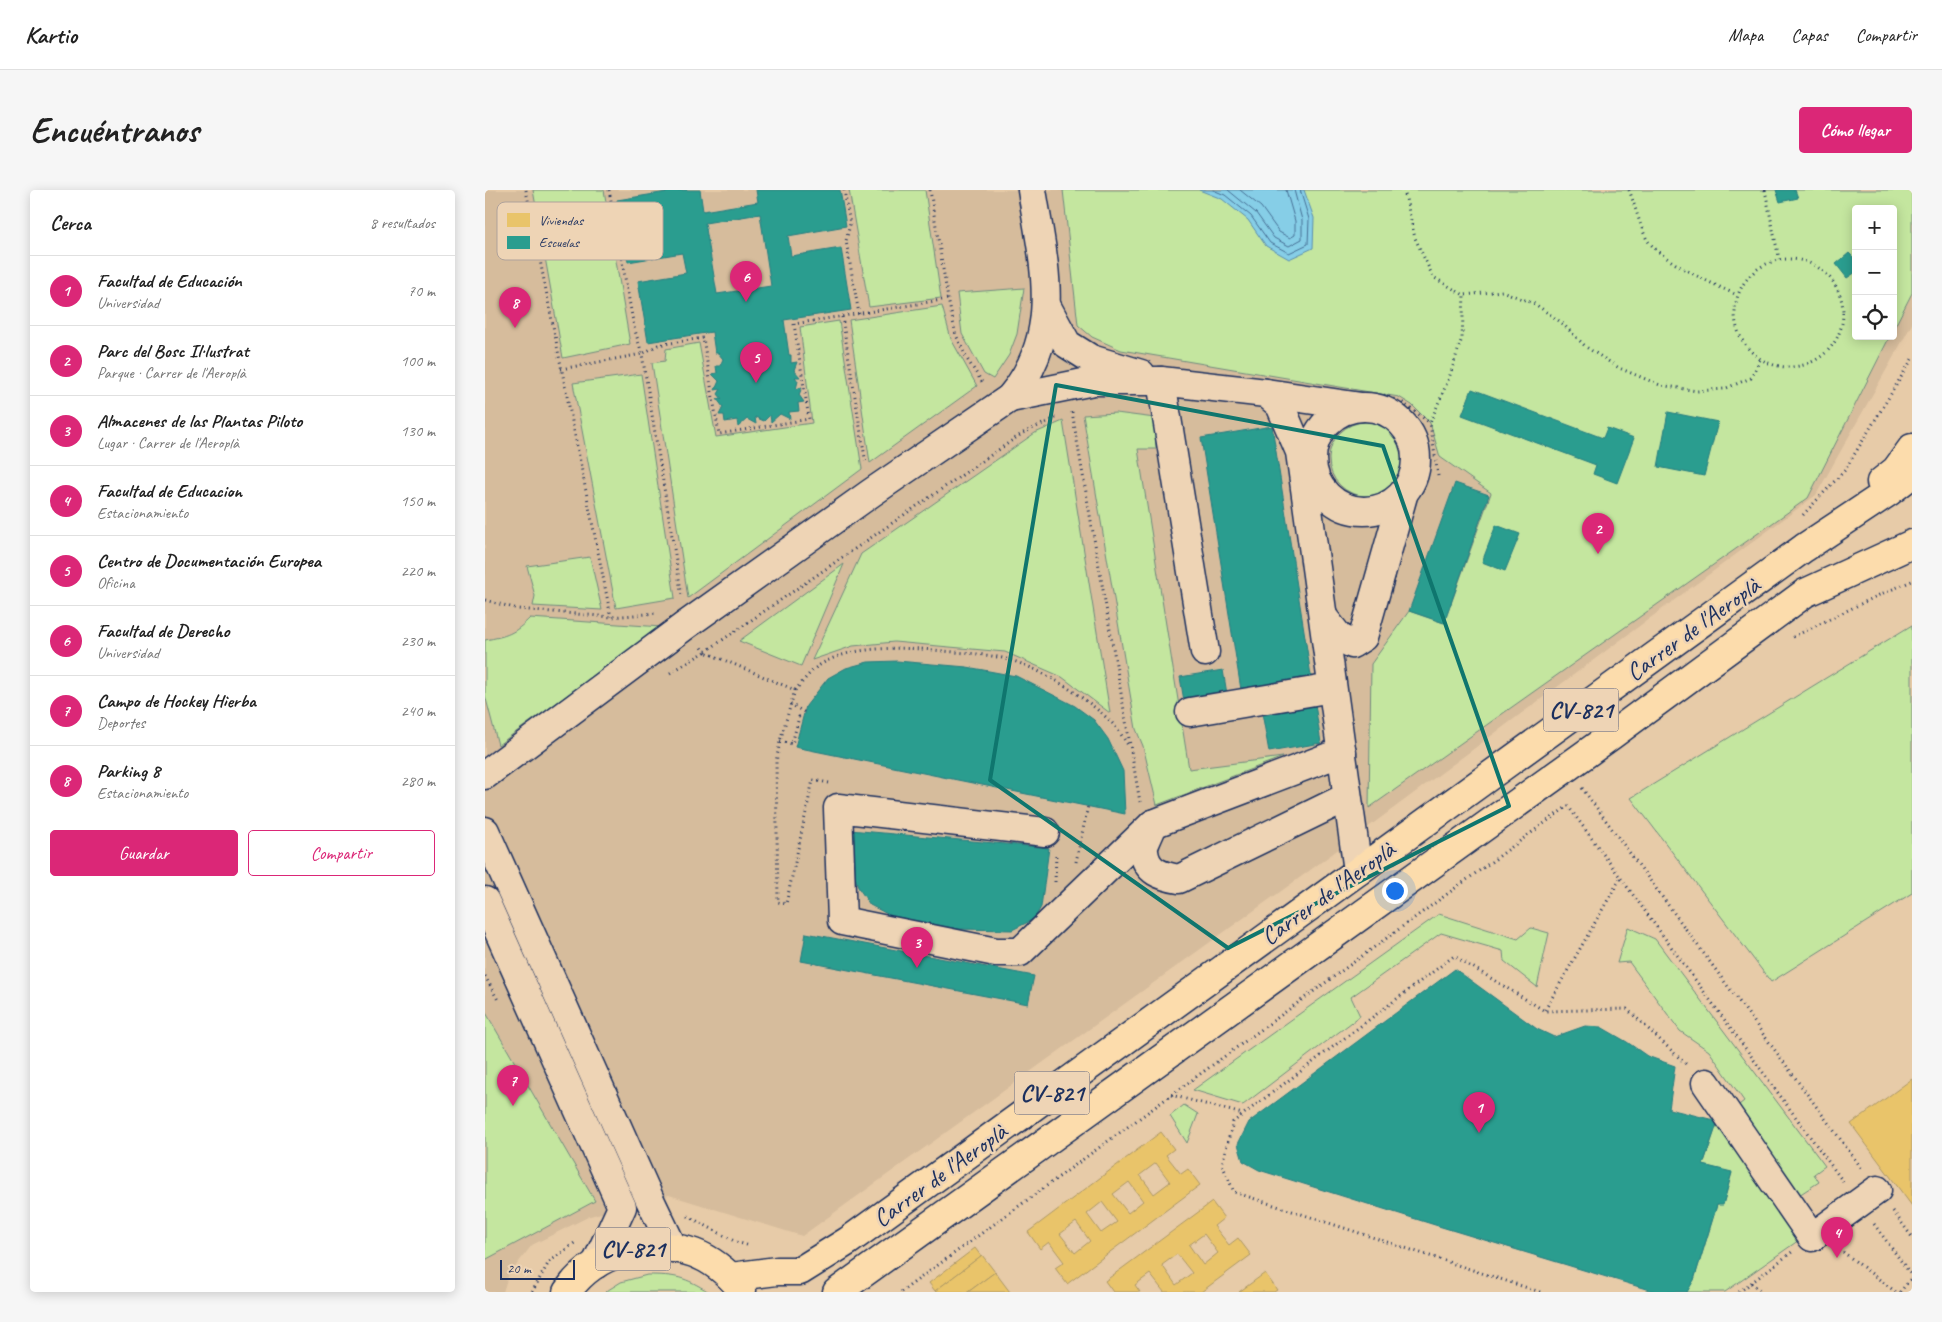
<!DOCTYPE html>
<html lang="es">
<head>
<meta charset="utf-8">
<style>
	body { margin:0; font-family:Caveat,sans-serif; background:#f6f6f6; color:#222 }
	.controls { position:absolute; right:15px; top:15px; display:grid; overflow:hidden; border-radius:5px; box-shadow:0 2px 12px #0003 }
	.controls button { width:45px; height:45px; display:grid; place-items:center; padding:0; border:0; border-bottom:1px solid #e0e0e0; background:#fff; color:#222; font:25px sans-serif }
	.scale { position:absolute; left:15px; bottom:12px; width:75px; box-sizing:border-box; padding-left:5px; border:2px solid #1b2f5e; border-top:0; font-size:14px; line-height:18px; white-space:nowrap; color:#1b2f5e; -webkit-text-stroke:4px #eed4b5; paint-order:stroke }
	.you { position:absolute; left:909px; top:700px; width:18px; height:18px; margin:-12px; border:4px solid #fff; border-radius:50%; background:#1a73e8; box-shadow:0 0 0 8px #1a73e833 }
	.badge { display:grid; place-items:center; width:32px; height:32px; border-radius:50%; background:#db2777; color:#fff; font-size:16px; font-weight:700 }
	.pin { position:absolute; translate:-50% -41px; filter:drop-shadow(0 1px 2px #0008) }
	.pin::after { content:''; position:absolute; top:26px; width:18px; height:15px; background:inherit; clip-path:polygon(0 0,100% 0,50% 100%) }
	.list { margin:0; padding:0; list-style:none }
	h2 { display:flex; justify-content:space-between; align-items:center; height:65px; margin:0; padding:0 20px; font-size:21px }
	h2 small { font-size:16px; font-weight:400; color:#767676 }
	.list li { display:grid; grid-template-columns:32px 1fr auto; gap:15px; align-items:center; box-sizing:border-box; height:70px; padding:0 20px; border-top:1px solid #e0e0e0 }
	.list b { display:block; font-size:19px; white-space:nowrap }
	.list p { margin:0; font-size:16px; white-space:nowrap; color:#767676 }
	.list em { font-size:16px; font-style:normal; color:#767676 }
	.actions { display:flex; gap:10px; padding:15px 20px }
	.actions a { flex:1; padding:11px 0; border:1px solid #db2777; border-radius:5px; text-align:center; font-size:18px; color:#db2777 }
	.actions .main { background:#db2777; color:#fff }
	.icon { flex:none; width:28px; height:28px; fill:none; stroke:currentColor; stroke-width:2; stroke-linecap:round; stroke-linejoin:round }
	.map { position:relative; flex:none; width:1427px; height:1102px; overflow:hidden; border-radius:5px }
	header { display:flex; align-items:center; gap:30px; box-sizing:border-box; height:70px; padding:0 25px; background:#fff; border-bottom:1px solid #e0e0e0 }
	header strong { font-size:24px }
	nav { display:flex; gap:28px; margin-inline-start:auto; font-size:18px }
	.intro { display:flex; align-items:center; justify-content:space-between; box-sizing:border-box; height:120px; padding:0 30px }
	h1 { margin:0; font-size:35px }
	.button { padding:12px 22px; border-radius:5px; background:#db2777; color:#fff; font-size:18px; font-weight:700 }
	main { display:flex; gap:30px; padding:0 30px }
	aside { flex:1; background:#fff; border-radius:5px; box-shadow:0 2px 12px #0003 }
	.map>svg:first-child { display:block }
	.built { fill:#d6bc9c; fill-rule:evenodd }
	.green { fill:#c4e69f; stroke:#708a7e }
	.water { fill:#86cee7; stroke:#5b8eb0 }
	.homes { fill:#e9c46a; stroke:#ab9766; fill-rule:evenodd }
	.schools { fill:#2a9d8f; stroke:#267c80; fill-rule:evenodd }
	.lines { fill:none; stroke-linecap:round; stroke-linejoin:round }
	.shore { stroke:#466f95; stroke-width:1 }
	.minor-casing { stroke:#1b2f5e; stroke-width:31 }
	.major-casing { stroke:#1b2f5e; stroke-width:31 }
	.path { stroke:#1b2f5e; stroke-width:3; stroke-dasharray:1 4; stroke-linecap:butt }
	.minor { stroke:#eed4b5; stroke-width:28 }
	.major { stroke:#fcdcac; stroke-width:28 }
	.marked { fill:none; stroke:#0f766e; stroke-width:4; stroke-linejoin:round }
	.labels { text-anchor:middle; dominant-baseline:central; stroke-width:5; stroke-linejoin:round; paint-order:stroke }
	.shield { fill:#eed4b5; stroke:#5a6078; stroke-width:1 }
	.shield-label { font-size:24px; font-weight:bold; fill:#1b2f5e }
	.street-label { font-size:25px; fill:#1b2f5e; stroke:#eed4b5 }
	.key { fill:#eed4b5; stroke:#afa29b; stroke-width:1 }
	.key-label { font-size:14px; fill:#1b2f5e }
</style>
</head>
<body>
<header>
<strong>Kartio</strong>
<nav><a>Mapa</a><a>Capas</a><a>Compartir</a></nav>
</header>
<div class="intro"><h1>Encuéntranos</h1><a class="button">Cómo llegar</a></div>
<main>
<aside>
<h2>Cerca<small>8 resultados</small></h2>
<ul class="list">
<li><span class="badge">1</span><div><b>Facultad de Educación</b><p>Universidad</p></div><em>70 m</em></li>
<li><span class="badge">2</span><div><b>Parc del Bosc Il·lustrat</b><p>Parque · Carrer de l'Aeroplà</p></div><em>100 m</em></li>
<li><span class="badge">3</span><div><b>Almacenes de las Plantas Piloto</b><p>Lugar · Carrer de l'Aeroplà</p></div><em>130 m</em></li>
<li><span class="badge">4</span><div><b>Facultad de Educacion</b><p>Estacionamiento</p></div><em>150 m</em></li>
<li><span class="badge">5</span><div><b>Centro de Documentación Europea</b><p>Oficina</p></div><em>220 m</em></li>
<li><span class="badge">6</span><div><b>Facultad de Derecho</b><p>Universidad</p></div><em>230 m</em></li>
<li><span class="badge">7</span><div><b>Campo de Hockey Hierba</b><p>Deportes</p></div><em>240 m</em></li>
<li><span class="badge">8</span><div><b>Parking 8</b><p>Estacionamiento</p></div><em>280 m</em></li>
</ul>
<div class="actions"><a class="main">Guardar</a><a>Compartir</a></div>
</aside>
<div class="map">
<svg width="1427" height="1102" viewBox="0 0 1427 1102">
	<rect width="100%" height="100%" fill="#e7cba8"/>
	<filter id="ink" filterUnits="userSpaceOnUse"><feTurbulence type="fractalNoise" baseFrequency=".02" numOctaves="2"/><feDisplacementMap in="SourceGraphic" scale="10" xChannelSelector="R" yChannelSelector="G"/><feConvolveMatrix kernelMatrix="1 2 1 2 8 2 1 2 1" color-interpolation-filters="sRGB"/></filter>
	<g filter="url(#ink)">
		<path class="built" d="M0,0H1427V134L1331,305L824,681L317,1046L184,1005L105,1026L47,1055L23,1086L18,1102H0ZM1371,19H1408V146H1371Z"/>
		<g class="green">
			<path d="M48,0H119L145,154L78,168Z"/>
			<path d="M364,0H440L456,108L384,117Z"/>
			<path d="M578,0H1427V103L1408,140V19H1371V146H1405L1323,308L884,618L886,474L924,421L959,433L1006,303L955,267L945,233L927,215L914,207L636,160L607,147L593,135Z"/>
			<path d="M539,98L532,144L524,165L508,189L499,184L477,144L472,103Z"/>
			<path d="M457,116L466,149L492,196L385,273L364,130Z"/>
			<path d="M354,131L377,279L203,408L167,173L180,171L181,159L214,153L231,247L327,233L315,137Z"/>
			<path d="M156,184L190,408L131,418L88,193Z"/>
			<path d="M631,223L670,228L671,259H653L704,579L798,567L672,615L658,556L651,539L598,225Z"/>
			<path d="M578,231L625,523L577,487L520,462L409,452L368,456L327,470L376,364L550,243Z"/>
			<circle cx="881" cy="269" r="37"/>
			<path d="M105,367L117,420L48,416L50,406L42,376Z"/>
			<path d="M359,374L316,476L254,451Z"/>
			<path d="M45,428L177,437L13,555L0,505V450C22,446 29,444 45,428Z"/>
			<path d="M1427,435V703L1286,792L1146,608Z"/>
			<path d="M954,724L1033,749L1046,738L1064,743L1052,797L1019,771L1018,761L956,743L866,807L875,826L758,915L708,900Z"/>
			<path d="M1143,737L1170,749L1340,976L1329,984L1334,992L1314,1005L1250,918L1259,911L1224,861L1195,841L1144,772L1132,773Z"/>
			<path d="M0,821L110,1011L0,1070Z"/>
			<path d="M699,915L713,924L702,953L685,926Z"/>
			<path d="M1233,931L1317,1048L1240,1102H1200L1209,1090L1232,1015L1238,1014L1247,983L1218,975Z"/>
			<path d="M162,1085C191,1085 200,1087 224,1102H120L136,1092Z"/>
		</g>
		<path class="water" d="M714,0H819L829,28L828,58L804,69L781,56L763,30L737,9Z"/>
		<g class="homes">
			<path d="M1427,889V1016L1366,934Z"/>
			<path d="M676,942L689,959L681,965L696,984L703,979L715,995L582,1094L570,1078L579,1072L564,1052L555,1059L543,1042ZM671,973L685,992L669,1004L655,985ZM644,992L658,1011L643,1023L628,1004ZM617,1012L632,1032L616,1043L602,1024ZM591,1032L605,1051L590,1063L575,1044Z"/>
			<path d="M727,1012L739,1028L729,1036L744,1055L753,1048L766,1065L716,1102H679L665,1084L650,1095L655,1102H628L620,1091ZM719,1044L733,1063L718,1075L704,1055ZM692,1064L707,1083L691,1095L677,1075Z"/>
			<path d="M490,1058L496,1066L450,1101L444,1093Z"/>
			<path d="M497,1065L510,1082L483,1102H451L450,1101Z"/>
			<path d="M510,1082L525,1102H483Z"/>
			<path d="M780,1083L792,1100L789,1102H754Z"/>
		</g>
		<g class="schools">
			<path d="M181,0H215L218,21L273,12L271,0H355L361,36L303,46L306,66L356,58L366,120L299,130L304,165H306V173L312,172L309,180L315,187H310L313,191L311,199L317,197L314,205L319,212L313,213L314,221L304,222L305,229L295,224L286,232L285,225L279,231L270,227L271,234L262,229L253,237L252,230L240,232L239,225H234L238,217L232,209H237L233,204L236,199L230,200L234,191L227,184L232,183L231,176H235L238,169L233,163H230L227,142L163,152L153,91L201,83L197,63L143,72L132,10L182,2ZM275,24L286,96L232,104L220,33Z"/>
			<path d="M1291,0H1310L1313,8L1295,12Z"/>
			<path d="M1364,63L1371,70V82L1362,88L1351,74Z"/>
			<path d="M987,199L1118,248L1122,238L1149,248L1132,293L1108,284L1111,275L977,225Z"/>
			<path d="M1183,222L1233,232L1219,286L1173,277Z"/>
			<path d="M787,236L827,492L757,506L716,248Z"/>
			<path d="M970,293L1004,305L959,433L924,421Z"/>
			<path d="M1011,335L1035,344L1020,381L997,372Z"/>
			<path d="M412,471L482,477L531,486L590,516L609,530L623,549L638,581L640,624L310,557L321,516L343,488L361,478L383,472Z"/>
			<path d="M738,480L742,504L699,511L695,487Z"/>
			<path d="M829,508L836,553L784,562L776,517Z"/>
			<path d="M365,640L564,658L556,717L549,729L527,740L473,739L412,729L385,715L373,697L367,676Z"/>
			<path d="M321,743L549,786L543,814L316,771Z"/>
			<path d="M970,779L1052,839L1069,847L1100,836L1116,837L1142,852L1162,866L1190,876L1184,919L1233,931L1218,975L1247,982L1238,1015H1232L1209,1090L1202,1102H1171L950,1035L774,980L758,971L753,954L764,932Z"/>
		</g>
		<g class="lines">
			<g class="shore">
				<path d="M728,0L740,5L766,26L785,53L804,63L823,54L824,29L815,0"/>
				<path d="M743,0L771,23L789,48L804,56L817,49V30L809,0"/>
				<path d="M755,0L776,17L794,42L805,48L810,45V31L801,0"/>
			</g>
			<g class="minor-casing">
				<g id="minor">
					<path d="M562,117L582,154L606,169L656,184"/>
					<path d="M676,191L720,462"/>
					<path d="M781,203L795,215L815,262L873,681"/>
					<path d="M525,208L608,191H676L781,203L876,217"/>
					<circle cx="879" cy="269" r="52"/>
					<path d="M839,428L854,447L867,454L878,447L919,302"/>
					<path d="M705,522L847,498"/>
					<path d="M0,585L201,435L386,303L525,208C579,144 559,75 547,0"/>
					<path d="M668,634C666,642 658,654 659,661C661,682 677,686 694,689L862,607"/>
					<path d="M0,641L165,1010L188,1058"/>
					<path d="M560,642L353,618L357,731L511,762H535L668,634L857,562"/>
					<path d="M0,711L137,1017L111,1074"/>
					<path d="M1221,893L1327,1047L1392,1000"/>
				</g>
			</g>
			<g class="major-casing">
				<g id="major">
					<path d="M1396,292L1411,280L1427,258"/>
					<path d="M246,1087L292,1081H315L363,1051L1319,358L1405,301L1427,284"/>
					<path d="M82,1102C109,1062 164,1047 209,1063C228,1070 244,1084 257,1100"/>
					<path d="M352,1102L1127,545L1320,403L1427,354"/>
				</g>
			</g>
			<g class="path">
				<path d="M41,0L126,427"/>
				<path d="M124,0L149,137L157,164L197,407"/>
				<path d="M359,0L365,34L361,51L374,124"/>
				<path d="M445,0L463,109L471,145L482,169L499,195"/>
				<path d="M919,0L930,48L948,87L979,105L1017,101L1050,114L1077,133L1101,157L1134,178L1175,195L1212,201L1239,199L1266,188L1275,170"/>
				<path d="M1144,0C1149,12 1157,43 1163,51C1180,73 1226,93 1252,105"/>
				<path d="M1280,0L1294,69"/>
				<circle cx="1304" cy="123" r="54"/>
				<path d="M357,127L381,274"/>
				<path d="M76,179L157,164L173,155L218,148L234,244L324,229L309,134L463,109"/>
				<path d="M899,205L918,213L945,233"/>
				<path d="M587,222L655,612"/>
				<path d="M953,286L945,233L964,188L977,148L979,105"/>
				<path d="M1318,325L1360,280L1427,169"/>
				<path d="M0,410L33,419L126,427L173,423"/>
				<path d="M1308,447L1396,404L1427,391"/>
				<path d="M185,483L220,462L216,456"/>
				<path d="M310,500C316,494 322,486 328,480C357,455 414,457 449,460C473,463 498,463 521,469C555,477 604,509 628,534C634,540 638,548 643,555"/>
				<path d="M305,514L319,522"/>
				<path d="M295,551L307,554L314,527L317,528"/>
				<path d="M344,593L328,590L301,714L293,712L291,572L295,551L310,500L220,462L538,243L573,227"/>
				<path d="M1097,598L1378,980"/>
				<path d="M591,672L603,616"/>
				<path d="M570,692L571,665"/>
				<path d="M0,786L14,812"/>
				<path d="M1060,820L1136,687"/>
				<path d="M686,905L758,924"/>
				<path d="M1408,1021L1427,1047"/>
				<path d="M203,1026L251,1052L265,1056"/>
				<path d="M1389,1034L1427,1086"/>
				<path d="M1354,1059L1411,1102"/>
				<path d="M1266,1093L1278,1102"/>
				<path d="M47,1102L64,1072L92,1051"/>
				<path d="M416,1102L1083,616L1359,993"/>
				<path d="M1055,1102L749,1002L737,974L748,932L969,766L1060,821L1142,819L1203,876"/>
				<path d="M1254,1102L1307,1062"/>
				<path d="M1415,1102L1427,1087"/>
			</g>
			<use href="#minor" class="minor"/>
			<use href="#major" class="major"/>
		</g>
	</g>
	<path class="marked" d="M571,195L898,256L1024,616L743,758L505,590Z"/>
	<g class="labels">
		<g class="shield">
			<rect x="1058.5" y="498.5" width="75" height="43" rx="4"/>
			<rect x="529.5" y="881.5" width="75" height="43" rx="4"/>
			<rect x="110.5" y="1037.5" width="75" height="43" rx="4"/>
		</g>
		<g class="shield-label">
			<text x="1096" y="520">CV-821</text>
			<text x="567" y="903">CV-821</text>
			<text x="148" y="1059">CV-821</text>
		</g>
		<g class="street-label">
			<text transform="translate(1208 439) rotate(-36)">Carrer de l'Aeroplà</text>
			<text transform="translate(843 703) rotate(-36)">Carrer de l'Aeroplà</text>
			<text transform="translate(455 985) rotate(-36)">Carrer de l'Aeroplà</text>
		</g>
	</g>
	<rect x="12" y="12" width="166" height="58" rx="8" class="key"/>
	<rect x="22" y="23" width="23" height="14" fill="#e9c46a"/>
	<rect x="22" y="46" width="23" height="13" fill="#2a9d8f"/>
	<g class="key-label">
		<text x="54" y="35">Viviendas</text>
		<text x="54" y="57">Escuelas</text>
	</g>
</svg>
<div class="controls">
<button>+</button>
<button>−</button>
<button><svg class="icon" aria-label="locate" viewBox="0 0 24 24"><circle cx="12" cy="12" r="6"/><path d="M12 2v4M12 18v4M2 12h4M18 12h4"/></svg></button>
</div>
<div class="scale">20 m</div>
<div class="you"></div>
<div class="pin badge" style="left:994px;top:943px">1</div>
<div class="pin badge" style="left:1113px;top:364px">2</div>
<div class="pin badge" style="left:432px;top:778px">3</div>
<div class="pin badge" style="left:1352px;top:1068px">4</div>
<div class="pin badge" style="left:271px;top:193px">5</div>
<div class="pin badge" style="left:261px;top:112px">6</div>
<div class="pin badge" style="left:28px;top:916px">7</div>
<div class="pin badge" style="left:30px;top:138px">8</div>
</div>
</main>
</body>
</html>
